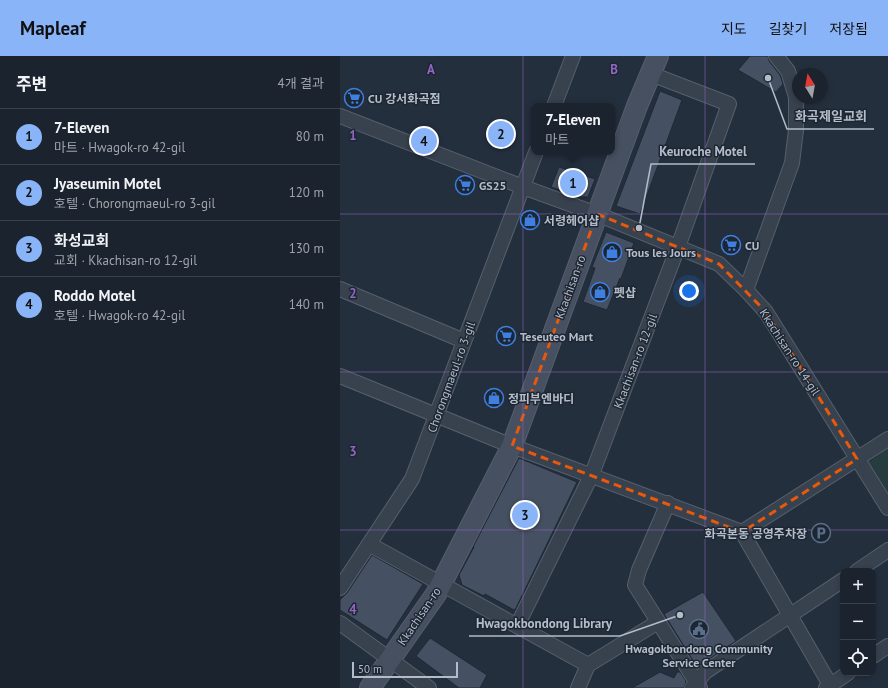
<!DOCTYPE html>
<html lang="ko">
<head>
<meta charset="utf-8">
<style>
	body { margin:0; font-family:"PT Sans","Noto Sans KR",sans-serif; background:#242b36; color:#f1f3f6 }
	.controls { position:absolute; right:12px; bottom:12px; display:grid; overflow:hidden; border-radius:8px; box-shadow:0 2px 6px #0003 }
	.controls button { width:36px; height:36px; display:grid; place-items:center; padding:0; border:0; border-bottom:1px solid #39404a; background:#1b232e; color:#f1f3f6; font:20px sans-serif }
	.compass { position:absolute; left:452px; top:12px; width:36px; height:36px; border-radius:50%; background:#1b232e; box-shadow:0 2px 6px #0003; rotate:349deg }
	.scale { position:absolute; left:12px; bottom:10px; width:106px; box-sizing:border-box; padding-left:4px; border:2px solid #b4bcc9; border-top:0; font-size:11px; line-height:14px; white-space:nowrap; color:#b4bcc9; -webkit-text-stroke:3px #1d2633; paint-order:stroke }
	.you { position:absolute; left:349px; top:235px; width:14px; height:14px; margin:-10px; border:3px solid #fff; border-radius:50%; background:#1a73e8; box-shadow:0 0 0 6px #1a73e833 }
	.badge { display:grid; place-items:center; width:26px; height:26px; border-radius:50%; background:#8ab4f8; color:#111; font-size:13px; font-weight:700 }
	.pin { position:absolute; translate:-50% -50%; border:2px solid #fff; box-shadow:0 1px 4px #0006 }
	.popup { position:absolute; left:191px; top:47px; width:84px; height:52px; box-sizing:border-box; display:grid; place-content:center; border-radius:8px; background:#1b232e; filter:drop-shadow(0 1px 3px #0005); font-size:13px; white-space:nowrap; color:#a0a4aa }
	.popup b { font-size:15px; color:#f1f3f6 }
	.popup::after { content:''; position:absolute; left:50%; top:100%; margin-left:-8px; border:8px solid transparent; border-top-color:#1b232e }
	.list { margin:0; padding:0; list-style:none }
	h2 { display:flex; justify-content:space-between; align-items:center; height:52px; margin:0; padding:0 16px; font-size:17px }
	h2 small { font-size:13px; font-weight:400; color:#a0a4aa }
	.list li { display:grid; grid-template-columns:26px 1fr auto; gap:12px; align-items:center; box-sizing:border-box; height:56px; padding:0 16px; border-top:1px solid #39404a }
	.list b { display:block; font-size:15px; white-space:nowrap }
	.list p { margin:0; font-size:13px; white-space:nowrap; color:#a0a4aa }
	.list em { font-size:13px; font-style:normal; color:#a0a4aa }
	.icon { flex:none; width:22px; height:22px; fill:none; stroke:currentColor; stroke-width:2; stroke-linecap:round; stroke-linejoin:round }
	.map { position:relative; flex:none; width:548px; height:632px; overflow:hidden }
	header { display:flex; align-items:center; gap:24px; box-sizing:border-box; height:56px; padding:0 20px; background:#8ab4f8; color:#111 }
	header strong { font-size:19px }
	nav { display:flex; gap:22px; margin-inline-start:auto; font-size:14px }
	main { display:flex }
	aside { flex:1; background:#1b232e }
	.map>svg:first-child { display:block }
	.green { fill:#263c3f }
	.building { fill:#455162; stroke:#1f2835 }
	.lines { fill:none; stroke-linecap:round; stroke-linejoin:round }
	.street-casing { stroke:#565f6c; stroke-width:16 }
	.secondary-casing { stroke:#565f6c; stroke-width:22 }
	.street { stroke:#38414e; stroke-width:14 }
	.secondary { stroke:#465061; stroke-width:20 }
	.marked { fill:none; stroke:#e8590c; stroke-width:3; stroke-dasharray:8 5; stroke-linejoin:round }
	.grid { fill:none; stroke:#9266c3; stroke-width:1; stroke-opacity:0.55 }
	.labels { text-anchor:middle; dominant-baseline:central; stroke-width:3; stroke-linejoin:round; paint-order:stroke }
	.poi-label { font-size:12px; font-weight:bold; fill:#b4bcc9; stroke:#1d2633; text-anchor:start }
	.street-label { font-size:12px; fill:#b4bcc9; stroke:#1d2633 }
	.grid-label { font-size:13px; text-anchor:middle; font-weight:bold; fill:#9266c3; stroke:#1d2633; stroke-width:3; stroke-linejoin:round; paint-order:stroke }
	.leader { fill:none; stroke:#b4bcc9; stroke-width:1.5 }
	.callout-dot { fill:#b4bcc9; stroke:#1d2633; stroke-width:1.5 }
	.callout-label { font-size:13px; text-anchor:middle; font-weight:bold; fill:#b4bcc9; stroke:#1d2633; stroke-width:3; stroke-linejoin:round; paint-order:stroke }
</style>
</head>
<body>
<header>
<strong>Mapleaf</strong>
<nav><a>지도</a><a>길찾기</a><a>저장됨</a></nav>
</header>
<main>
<aside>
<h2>주변<small>4개 결과</small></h2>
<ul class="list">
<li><span class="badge">1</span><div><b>7-Eleven</b><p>마트 · Hwagok-ro 42-gil</p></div><em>80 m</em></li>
<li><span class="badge">2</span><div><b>Jyaseumin Motel</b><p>호텔 · Chorongmaeul-ro 3-gil</p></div><em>120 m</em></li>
<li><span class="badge">3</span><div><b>화성교회</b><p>교회 · Kkachisan-ro 12-gil</p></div><em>130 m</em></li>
<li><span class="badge">4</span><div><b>Roddo Motel</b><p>호텔 · Hwagok-ro 42-gil</p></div><em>140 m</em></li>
</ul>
</aside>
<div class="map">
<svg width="548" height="632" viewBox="0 0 548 632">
	<rect width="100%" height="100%" fill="#242f3e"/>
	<path class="green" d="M548,392V436L529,406Z"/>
	<g class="building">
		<path d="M410,0H428L429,5L440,19L443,28L436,36L398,14Z"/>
		<path d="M320,35L342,44L300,158L276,150Z"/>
		<path d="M219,111L255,123L248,141H241L211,131Z"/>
		<path d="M266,176L294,187L281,223L280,222L267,254L243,246L255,212L252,211Z"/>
		<path d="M179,402L237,426L176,552L174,554L145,538L144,540L122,529L119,519L134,491H133Z"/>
		<path d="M32,499L83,528L47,584L0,554V544L7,537Z"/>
		<path d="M363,536L396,585L357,611L324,558Z"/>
		<path d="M90,582L147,619L140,632H119L76,600Z"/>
		<path d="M320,616L334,622L337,616H340L346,625L344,632H292Z"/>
	</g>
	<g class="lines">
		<g class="street-casing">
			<g id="street">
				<path d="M214,50L233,0"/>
				<path d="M0,60L183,131L257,158L379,208L406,234L426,256L548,452"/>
				<path d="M0,233L124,285"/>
				<path d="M406,234L452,107L456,74V41L448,15L436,0"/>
				<path d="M0,320L172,390L402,476L492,632"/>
				<path d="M328,447L299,514L295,529L360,632"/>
				<path d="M402,476L548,383"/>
				<path d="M29,488L248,609"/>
				<path d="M517,515L548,494"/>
				<path d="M0,532L72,423L196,96"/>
				<path d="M0,567L89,632"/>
				<path d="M177,570L252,418L338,191L389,48L311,18"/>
				<path d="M533,600L548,590"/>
				<path d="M238,632L248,609L318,566"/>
				<path d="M352,632L365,616L503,524"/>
				<path d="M486,632L508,617"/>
			</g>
		</g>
		<g class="secondary-casing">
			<path id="secondary" d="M30,632L96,538L172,390L297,50L318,0"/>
		</g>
		<use href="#street" class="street"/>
		<use href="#secondary" class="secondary"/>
	</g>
	<path class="marked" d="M257,158L379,208L426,256L517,403L402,476L172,390Z"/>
	<path class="grid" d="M183,0V632M365,0V632M0,158H548M0,316H548M0,474H548"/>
	<defs>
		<g id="supermarket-ring" transform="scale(1)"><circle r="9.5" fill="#1d2633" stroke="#3f7fe0" stroke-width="1.5"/><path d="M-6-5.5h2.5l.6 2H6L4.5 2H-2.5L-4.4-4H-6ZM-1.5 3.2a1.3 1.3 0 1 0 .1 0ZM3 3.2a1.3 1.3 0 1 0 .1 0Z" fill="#3f7fe0"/></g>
		<g id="shop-ring" transform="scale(1)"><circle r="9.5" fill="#1d2633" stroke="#3f7fe0" stroke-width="1.5"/><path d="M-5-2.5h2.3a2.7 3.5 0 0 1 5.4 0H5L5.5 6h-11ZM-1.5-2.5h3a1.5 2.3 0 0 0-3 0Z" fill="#3f7fe0"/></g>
		<g id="parking-ring" transform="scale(1)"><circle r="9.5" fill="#1d2633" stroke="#5c6f8a" stroke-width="1.5"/><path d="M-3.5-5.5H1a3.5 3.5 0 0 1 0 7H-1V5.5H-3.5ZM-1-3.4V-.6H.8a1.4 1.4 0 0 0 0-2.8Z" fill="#5c6f8a"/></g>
		<g id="civic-ring" transform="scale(1)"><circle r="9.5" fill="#1d2633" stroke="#5c6f8a" stroke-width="1.5"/><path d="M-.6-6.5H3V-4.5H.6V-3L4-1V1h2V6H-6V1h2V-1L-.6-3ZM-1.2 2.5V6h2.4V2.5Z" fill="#5c6f8a"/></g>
	</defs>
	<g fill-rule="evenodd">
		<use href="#supermarket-ring" x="14" y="42"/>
		<use href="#supermarket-ring" x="125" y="129"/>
		<use href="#shop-ring" x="190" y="164"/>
		<use href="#supermarket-ring" x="391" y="189"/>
		<use href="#shop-ring" x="272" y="196"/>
		<use href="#shop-ring" x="260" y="236"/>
		<use href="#supermarket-ring" x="166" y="280"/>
		<use href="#shop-ring" x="154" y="342"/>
		<use href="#parking-ring" x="481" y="477"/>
		<use href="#civic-ring" x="359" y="573"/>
	</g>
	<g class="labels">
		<g class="poi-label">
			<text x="28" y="42">CU 강서화곡점</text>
			<text x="139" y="129">GS25</text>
			<text x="204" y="164">서령헤어샵</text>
			<text x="405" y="189">CU</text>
			<text x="286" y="196">Tous les Jours</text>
			<text x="274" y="236">펫샵</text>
			<text x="180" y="280">Teseuteo Mart</text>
			<text x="168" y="342">정피부엔바디</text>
			<text x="467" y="477" text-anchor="end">화곡본동 공영주차장</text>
			<text x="359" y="592" text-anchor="middle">Hwagokbondong Community<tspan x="359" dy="14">Service Center</tspan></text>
		</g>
		<g class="street-label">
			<text transform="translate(230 231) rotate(-70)">Kkachisan-ro</text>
			<text transform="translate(450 296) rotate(57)">Kkachisan-ro 14-gil</text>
			<text transform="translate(295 305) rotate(-69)">Kkachisan-ro 12-gil</text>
			<text transform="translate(111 321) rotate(-70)">Chorongmaeul-ro 3-gil</text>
			<text transform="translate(79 560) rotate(-56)">Kkachisan-ro</text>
		</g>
	</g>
	<g class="grid-label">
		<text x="91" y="18">A</text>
		<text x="274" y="18">B</text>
		<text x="13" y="84">1</text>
		<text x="13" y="242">2</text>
		<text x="13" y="400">3</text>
		<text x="13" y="558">4</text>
	</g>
	<path class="leader" d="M428 22L447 73H534M299 172L311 108H415M340 559L280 580H129"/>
	<g class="callout-dot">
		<circle cx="428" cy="22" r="4"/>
		<circle cx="299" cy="172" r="4"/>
		<circle cx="340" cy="559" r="4"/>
	</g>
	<g class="callout-label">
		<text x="491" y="65">화곡제일교회</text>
		<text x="363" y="100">Keuroche Motel</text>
		<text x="204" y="572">Hwagokbondong Library</text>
	</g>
</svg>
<div class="controls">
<button>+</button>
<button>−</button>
<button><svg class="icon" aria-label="locate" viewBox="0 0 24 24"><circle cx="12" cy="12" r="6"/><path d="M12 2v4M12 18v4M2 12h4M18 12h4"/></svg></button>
</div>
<svg class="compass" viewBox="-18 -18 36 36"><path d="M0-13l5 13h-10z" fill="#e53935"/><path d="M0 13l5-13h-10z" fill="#a0a4aa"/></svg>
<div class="scale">50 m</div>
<div class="you"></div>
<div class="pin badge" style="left:233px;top:127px">1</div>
<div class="popup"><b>7-Eleven</b>마트</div>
<div class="pin badge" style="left:161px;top:78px">2</div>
<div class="pin badge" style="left:185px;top:459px">3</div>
<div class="pin badge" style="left:84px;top:85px">4</div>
</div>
</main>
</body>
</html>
